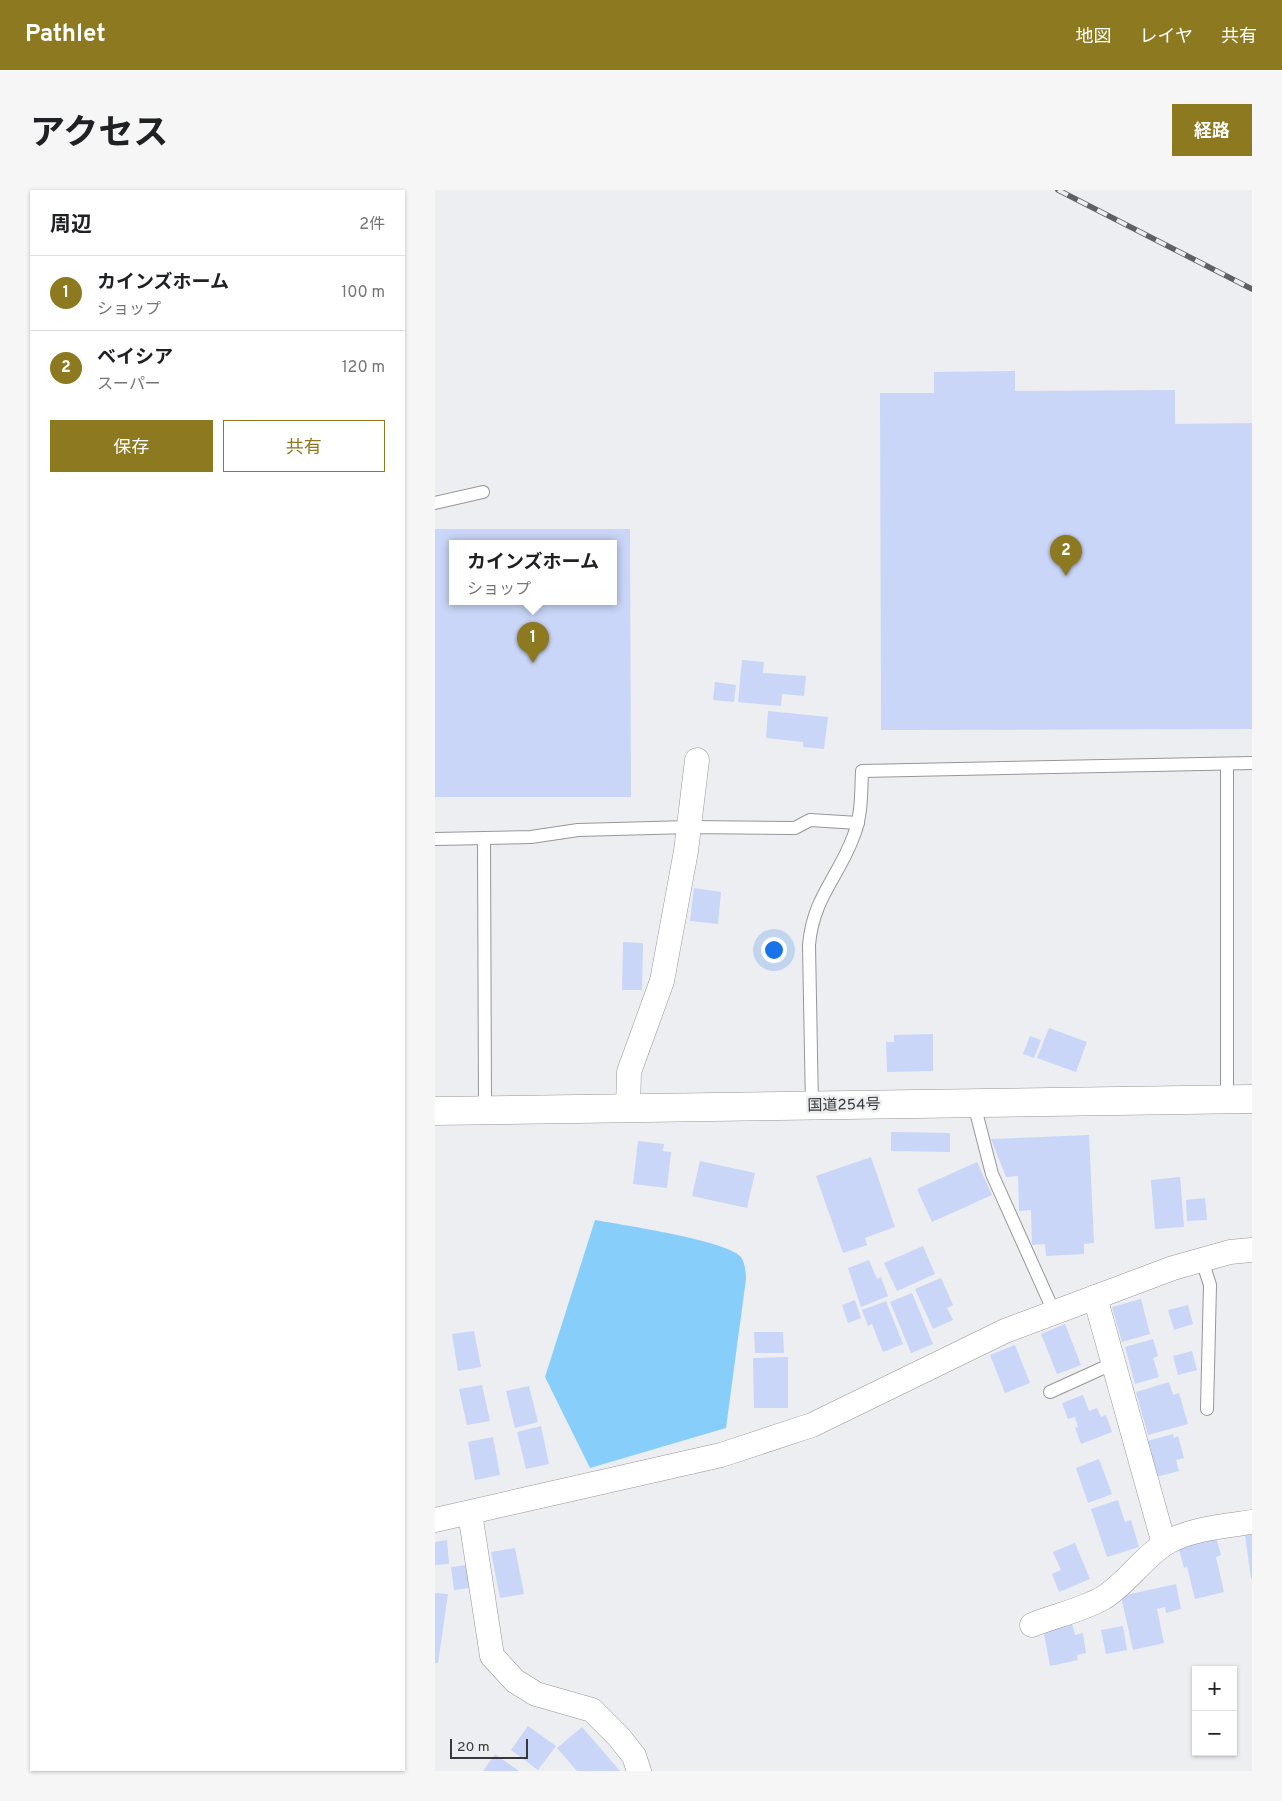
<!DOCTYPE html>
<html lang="ja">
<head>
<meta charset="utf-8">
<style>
	body { margin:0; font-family:Overpass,"Noto Sans JP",sans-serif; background:#f6f6f6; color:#202124 }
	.controls { position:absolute; right:15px; bottom:15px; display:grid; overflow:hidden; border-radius:0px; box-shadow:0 1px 4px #0004 }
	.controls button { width:45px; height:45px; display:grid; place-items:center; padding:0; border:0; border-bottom:1px solid #e0e0e0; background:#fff; color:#202124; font:25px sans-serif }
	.scale { position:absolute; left:15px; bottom:12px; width:78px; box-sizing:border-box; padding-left:5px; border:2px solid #373839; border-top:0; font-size:14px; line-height:18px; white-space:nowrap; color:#373839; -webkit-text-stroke:4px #edeef1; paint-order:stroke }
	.you { position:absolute; left:338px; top:759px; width:18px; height:18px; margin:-12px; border:4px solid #fff; border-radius:50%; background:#1a73e8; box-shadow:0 0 0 8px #1a73e833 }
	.badge { display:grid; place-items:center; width:32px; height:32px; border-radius:50%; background:#8d791f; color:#fff; font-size:16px; font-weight:700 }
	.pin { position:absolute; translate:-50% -41px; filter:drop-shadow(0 1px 2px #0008) }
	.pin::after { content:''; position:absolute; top:26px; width:18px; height:15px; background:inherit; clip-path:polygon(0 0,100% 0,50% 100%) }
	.popup { position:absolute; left:14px; top:350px; width:168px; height:65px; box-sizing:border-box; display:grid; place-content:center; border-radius:0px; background:#fff; filter:drop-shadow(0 1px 4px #0005); font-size:16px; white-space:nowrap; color:#757577 }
	.popup b { font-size:19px; color:#202124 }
	.popup::after { content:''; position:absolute; left:50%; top:100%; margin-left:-10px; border:10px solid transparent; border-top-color:#fff }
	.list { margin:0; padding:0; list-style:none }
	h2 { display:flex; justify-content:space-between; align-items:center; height:65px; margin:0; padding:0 20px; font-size:21px }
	h2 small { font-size:16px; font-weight:400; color:#757577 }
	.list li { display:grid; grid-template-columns:32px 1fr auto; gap:15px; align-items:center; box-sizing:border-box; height:75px; padding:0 20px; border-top:1px solid #e0e0e0 }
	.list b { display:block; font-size:19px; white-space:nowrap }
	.list p { margin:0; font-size:16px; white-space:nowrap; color:#757577 }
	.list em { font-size:16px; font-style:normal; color:#757577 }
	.actions { display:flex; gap:10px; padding:15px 20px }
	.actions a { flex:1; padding:11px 0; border:1px solid #8d791f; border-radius:0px; text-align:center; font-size:18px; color:#8d791f }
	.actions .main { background:#8d791f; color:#fff }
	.map { position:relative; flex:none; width:817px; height:1581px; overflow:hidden; border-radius:0px }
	header { display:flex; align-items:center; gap:30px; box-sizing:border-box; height:70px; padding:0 25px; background:#8d791f; color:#fff }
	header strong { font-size:24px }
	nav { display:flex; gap:28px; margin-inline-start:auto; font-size:18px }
	.intro { display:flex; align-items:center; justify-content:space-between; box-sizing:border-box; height:120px; padding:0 30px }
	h1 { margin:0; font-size:35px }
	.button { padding:12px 22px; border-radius:0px; background:#8d791f; color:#fff; font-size:18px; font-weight:700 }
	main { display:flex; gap:30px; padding:0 30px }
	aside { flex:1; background:#fff; border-radius:0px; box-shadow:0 1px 4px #0004 }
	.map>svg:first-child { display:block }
	.water { fill:#87cefb }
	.building { fill:#c9d6f7; fill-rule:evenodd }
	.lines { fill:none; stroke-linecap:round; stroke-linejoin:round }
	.lane-casing { stroke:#96979a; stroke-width:14 }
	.street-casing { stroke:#96979a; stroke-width:25 }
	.highway-casing { stroke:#96979a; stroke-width:29 }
	.lane { stroke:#fff; stroke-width:12 }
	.street { stroke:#fff; stroke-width:24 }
	.highway { stroke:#fff; stroke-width:28 }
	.rail-casing { stroke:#5f6062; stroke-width:5.5 }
	.rail { stroke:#edeef1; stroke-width:4; stroke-dasharray:11; stroke-linecap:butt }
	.labels { text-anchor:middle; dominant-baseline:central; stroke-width:5; stroke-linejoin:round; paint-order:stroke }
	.street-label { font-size:15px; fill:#373839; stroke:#edeef1 }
</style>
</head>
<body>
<header>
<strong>Pathlet</strong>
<nav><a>地図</a><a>レイヤ</a><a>共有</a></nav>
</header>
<div class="intro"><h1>アクセス</h1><a class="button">経路</a></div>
<main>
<aside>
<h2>周辺<small>2件</small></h2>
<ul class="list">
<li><span class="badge">1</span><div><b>カインズホーム</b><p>ショップ</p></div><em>100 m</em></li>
<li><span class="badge">2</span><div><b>ベイシア</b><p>スーパー</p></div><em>120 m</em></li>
</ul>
<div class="actions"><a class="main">保存</a><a>共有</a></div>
</aside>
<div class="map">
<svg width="817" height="1581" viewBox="0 0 817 1581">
	<rect width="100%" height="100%" fill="#edeef1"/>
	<path class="water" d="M160,1030C187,1035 291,1050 306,1067C310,1073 311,1083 311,1089L291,1238L155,1278L110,1187Z"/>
	<g class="building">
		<path d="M580,181V201L740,200V234L817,233V539L446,540L445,203H499V182Z"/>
		<path d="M0,339H195L196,607H0ZM18,354H178V412H18Z"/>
		<path d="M307,470L329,472L328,483L371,486L369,506L347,504L346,516L303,512Z"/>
		<path d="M280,492L301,495L299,512L278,510Z"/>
		<path d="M333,521L393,527L389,559L368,557V552L331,548Z"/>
		<path d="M259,698L286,702L283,734L255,731Z"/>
		<path d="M188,752L208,753L207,800H187Z"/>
		<path d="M614,838L652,852L641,882L602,868Z"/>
		<path d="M498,844V881L452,882L451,852H459V845Z"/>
		<path d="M595,846L606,850L599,868L588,864Z"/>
		<path d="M456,942L515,943V962L456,961Z"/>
		<path d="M654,945L659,1053L649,1054V1064L611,1066L610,1054L597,1055L596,1020L584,1021L583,986L571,987L556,949Z"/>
		<path d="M203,951L229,954L228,961L236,962L232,998L198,994Z"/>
		<path d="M436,967L460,1037L430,1048L432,1055L408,1063L381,986Z"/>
		<path d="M265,971L320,983L312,1018L257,1006Z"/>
		<path d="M542,972L557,1005L497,1032L482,999Z"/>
		<path d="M745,987L749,1037L720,1039L716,990Z"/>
		<path d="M770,1008L772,1030L752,1031L751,1010Z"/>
		<path d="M488,1056L500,1084L462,1101L449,1073Z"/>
		<path d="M434,1070L442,1089L446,1087L453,1106L426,1117L413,1078Z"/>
		<path d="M506,1088L518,1115L512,1118L518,1130L498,1139L480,1099Z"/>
		<path d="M477,1103L498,1154L476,1163L455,1112Z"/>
		<path d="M706,1109L715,1144L687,1152L677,1117Z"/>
		<path d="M420,1110L426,1128L413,1133L407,1115Z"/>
		<path d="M451,1111L468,1154L448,1162L437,1134L433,1136L427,1120Z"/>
		<path d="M753,1115L758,1134L739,1140L733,1120Z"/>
		<path d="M630,1134L646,1175L622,1184L606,1144Z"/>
		<path d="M39,1141L46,1177L23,1181L17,1144Z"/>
		<path d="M319,1142H348L349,1163H320Z"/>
		<path d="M718,1149L723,1166L718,1168L724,1187L700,1194L690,1157Z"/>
		<path d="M580,1155L595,1193L570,1203L555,1165Z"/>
		<path d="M757,1161L762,1180L743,1185L738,1166Z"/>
		<path d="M353,1167V1218H319L318,1168Z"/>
		<path d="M734,1192L738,1205L744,1203L753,1234L713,1245L701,1202Z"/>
		<path d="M47,1195L55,1231L32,1235L24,1199Z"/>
		<path d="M94,1196L103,1232L80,1238L71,1201Z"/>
		<path d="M648,1205L654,1221L662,1218L666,1227L671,1225L677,1242L646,1254L640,1238L643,1237L640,1227L633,1229L627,1213Z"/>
		<path d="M106,1236L114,1274L91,1279L82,1242Z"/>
		<path d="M738,1244L739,1248L743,1246L749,1268L741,1270L744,1281L721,1287L712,1251Z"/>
		<path d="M58,1247L65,1285L40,1290L33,1252Z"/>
		<path d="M664,1269L677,1304L653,1313L641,1278Z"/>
		<path d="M683,1310L690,1332L696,1330L704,1357L672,1367L656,1319Z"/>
		<path d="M817,1344V1388L816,1389L810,1345Z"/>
		<path d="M781,1347L786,1365L781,1367L789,1402L760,1409L752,1377L749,1378L743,1356Z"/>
		<path d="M12,1350L14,1374L0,1375V1352Z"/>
		<path d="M640,1353L655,1389L624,1402L617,1384L626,1380L618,1362Z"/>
		<path d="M80,1358L89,1404L65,1408L56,1362Z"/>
		<path d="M32,1375L34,1398L19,1400L16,1377Z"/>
		<path d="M741,1394L746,1419L731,1423L730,1417L722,1419L729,1453L698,1460L686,1406Z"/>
		<path d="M0,1403L13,1404L3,1473H0Z"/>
		<path d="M637,1433L640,1445L648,1443L651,1463L642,1465L643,1470L615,1476L608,1438Z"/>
		<path d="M688,1436L692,1460L671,1464L666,1440Z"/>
		<path d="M93,1536L121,1556L103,1580L76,1560Z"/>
		<path d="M147,1537L185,1581H142L122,1558Z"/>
		<path d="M60,1564L84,1581H48Z"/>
	</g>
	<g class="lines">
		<g class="lane-casing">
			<g id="lane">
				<path d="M0,313L48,302"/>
				<path d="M49,648L50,920"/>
				<path d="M0,649L96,647L143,640L254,637L360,638L375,630L423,633"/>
				<path d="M792,910V574"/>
				<path d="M539,914L557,984L619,1122"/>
				<path d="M377,917L374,755C378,707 404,687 419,645C427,624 426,603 427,581L817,573"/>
				<path d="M767,1070L775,1095L772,1219"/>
				<path d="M615,1202L679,1173"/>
			</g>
		</g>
		<g class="street-casing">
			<g id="street">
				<path d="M193,919L194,882L227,791L251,661L262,570"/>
				<path d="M660,1107L729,1354"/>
				<path d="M35,1323L57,1466L80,1491L101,1504L157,1520L184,1547L199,1566L204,1581"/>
				<path d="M0,1330L286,1265L377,1235L570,1141L738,1078L795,1062L817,1060"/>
				<path d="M597,1435C619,1426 647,1420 668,1408C691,1394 706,1370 728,1355C752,1339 789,1336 817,1332"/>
			</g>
		</g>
		<g class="highway-casing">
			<path id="highway" d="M0,921L817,909"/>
		</g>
		<use href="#lane" class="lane"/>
		<use href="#street" class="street"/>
		<use href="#highway" class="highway"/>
		<g class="rail-casing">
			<path id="rail" d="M623,0L817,99"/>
		</g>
		<use href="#rail" class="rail"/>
	</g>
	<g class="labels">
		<g class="street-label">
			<text transform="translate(409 916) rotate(-1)">国道254号</text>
		</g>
	</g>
</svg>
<div class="controls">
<button>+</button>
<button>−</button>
</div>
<div class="scale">20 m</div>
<div class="you"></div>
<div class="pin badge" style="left:98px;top:473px">1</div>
<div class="popup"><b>カインズホーム</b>ショップ</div>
<div class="pin badge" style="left:631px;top:386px">2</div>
</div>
</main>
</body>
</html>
